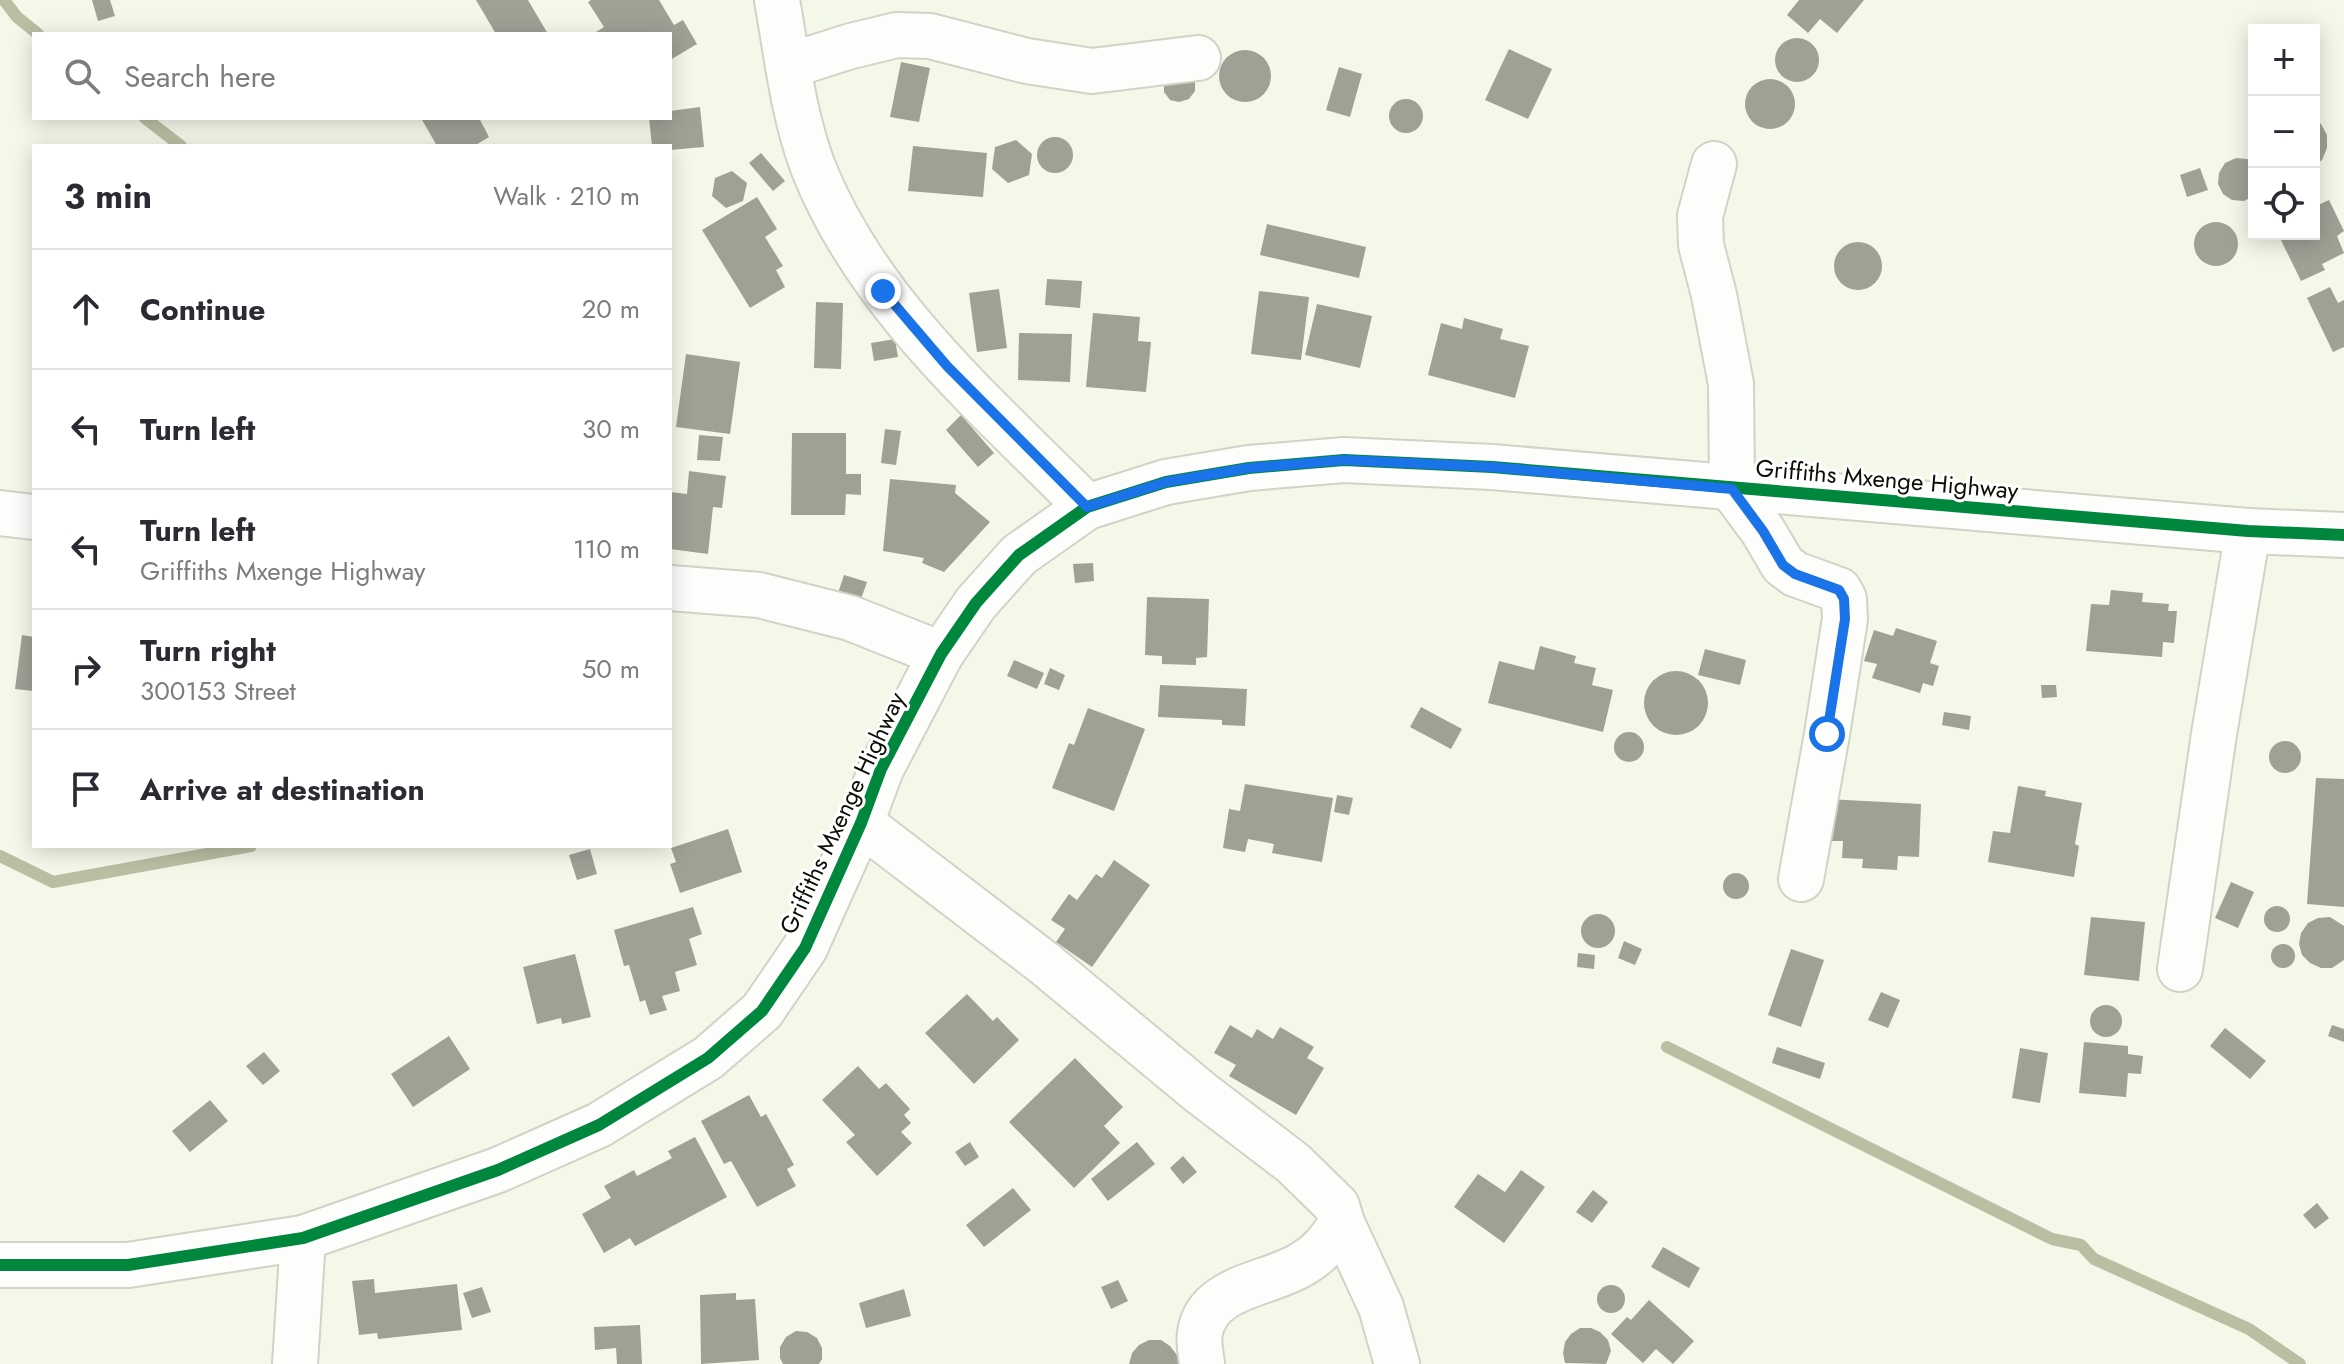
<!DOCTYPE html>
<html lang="en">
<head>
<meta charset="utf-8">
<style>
	body { margin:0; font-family:Jost,sans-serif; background:#f7f7f7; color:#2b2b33 }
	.controls { position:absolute; right:24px; top:24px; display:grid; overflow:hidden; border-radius:0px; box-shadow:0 4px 20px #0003 }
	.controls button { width:72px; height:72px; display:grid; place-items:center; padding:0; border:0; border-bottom:2px solid #e1e1e2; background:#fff; color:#2b2b33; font:40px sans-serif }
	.stop { position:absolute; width:24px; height:24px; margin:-18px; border:6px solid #1a73e8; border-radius:50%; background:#fff }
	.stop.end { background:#1a73e8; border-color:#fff; box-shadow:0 2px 8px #0008 }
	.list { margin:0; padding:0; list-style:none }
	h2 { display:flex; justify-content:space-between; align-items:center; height:104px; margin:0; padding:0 32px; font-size:34px }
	h2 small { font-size:26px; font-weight:400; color:#7c7c81 }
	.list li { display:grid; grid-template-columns:52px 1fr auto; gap:24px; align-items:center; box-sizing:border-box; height:120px; padding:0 32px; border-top:2px solid #e1e1e2 }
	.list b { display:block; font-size:30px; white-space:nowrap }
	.list p { margin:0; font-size:26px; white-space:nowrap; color:#7c7c81 }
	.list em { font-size:26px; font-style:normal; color:#7c7c81 }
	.icon { flex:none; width:44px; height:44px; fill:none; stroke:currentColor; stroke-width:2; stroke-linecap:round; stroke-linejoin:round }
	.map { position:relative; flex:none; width:2344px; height:1364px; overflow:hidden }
	.search { position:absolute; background:#fff; box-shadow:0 4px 20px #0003; left:32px; top:32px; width:640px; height:88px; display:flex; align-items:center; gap:20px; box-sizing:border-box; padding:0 28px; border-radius:0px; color:#7c7c81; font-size:30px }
	.panel { position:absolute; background:#fff; box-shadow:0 4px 20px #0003; left:32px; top:144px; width:640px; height:704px; border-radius:0px }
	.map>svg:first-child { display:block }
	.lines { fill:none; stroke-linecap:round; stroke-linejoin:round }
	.stream { stroke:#b8bfa3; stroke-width:12 }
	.building { fill:#9ea295 }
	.minor-casing { stroke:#d0d3c6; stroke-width:48 }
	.minor { stroke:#fdfefc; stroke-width:44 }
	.cycleway-casing { stroke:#fff; stroke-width:17 }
	.cycleway { stroke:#00873e; stroke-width:12 }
	.route { stroke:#1a73e8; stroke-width:10 }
	.labels { text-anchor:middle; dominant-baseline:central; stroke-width:6; stroke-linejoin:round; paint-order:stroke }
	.street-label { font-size:24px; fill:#0b0e04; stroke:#fff }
</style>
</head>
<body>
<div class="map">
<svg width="2344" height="1364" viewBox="0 0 2344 1364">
	<rect width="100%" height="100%" fill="#f4f8e9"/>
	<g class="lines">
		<g class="stream">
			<path d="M4,0L17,17L38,34"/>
			<path d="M145,118L181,146"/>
			<path d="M0,856L53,882L251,846"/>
			<path d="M1667,1047L2052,1239L2081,1245L2094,1259L2249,1329L2300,1364"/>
		</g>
	</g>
	<g class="building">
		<path d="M92,0H110L115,16L98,21Z"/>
		<path d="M476,0H528L548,34H496Z"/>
		<path d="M591,0H659L674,25L683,20L697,44L670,60V34H593L604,27L588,2Z"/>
		<path d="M1799,0H1864L1837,33L1820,19L1808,33L1787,15Z"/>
		<circle cx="1797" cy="60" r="22"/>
		<path d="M1509,49L1552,69L1528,119L1485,100Z"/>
		<circle cx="1245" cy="76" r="26"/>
		<path d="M901,62L930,68L919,122L890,117Z"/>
		<path d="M1339,67L1362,74L1350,117L1326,110Z"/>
		<path d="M1188,73L1195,81V91L1189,99L1179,102L1170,100L1164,92V82Z"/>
		<circle cx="1770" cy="104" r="25"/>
		<circle cx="1406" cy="116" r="17"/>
		<path d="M700,107L704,147L670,150V146H652L649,118H670V111Z"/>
		<path d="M421,118H479L489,137L474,146H437Z"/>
		<path d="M2314,119L2321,124L2327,135V148L2322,160L2314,166Z"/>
		<circle cx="1055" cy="155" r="18"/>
		<path d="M1016,140L1032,154L1029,175L1008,183L992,169L995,147Z"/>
		<path d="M913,146L987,153L983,197L908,191Z"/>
		<path d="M761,153L785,181L773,191L749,163Z"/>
		<path d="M2236,158L2247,159L2254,164V196L2244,201L2232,200L2223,194L2218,184L2219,173L2225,163Z"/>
		<path d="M2200,168L2208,190L2187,197L2180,175Z"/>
		<path d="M732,171L747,183L743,201L726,208L712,196L715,178Z"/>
		<path d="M757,197L777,229L765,237L783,266L776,270L785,287L750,308L702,230Z"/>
		<path d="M2329,200L2344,231L2337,236L2344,253L2322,264L2325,270L2301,281L2278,234H2314V207Z"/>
		<circle cx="2216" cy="244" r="22"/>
		<path d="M1267,224L1366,247L1359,278L1260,255Z"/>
		<circle cx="1858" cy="266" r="24"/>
		<path d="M1047,279L1082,281L1080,308L1045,305Z"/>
		<path d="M2330,287L2338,303L2344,300V347L2333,352L2307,298Z"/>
		<path d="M999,289L1007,348L977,352L969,293Z"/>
		<path d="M1259,291L1309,297L1301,360L1251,354Z"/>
		<path d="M816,302L843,303L841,369L814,368Z"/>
		<path d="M1317,304L1372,316L1360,368L1305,355Z"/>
		<path d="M1093,313L1140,317L1138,341L1151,342L1146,392L1086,387Z"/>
		<path d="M1464,318L1503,329L1500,339L1529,346L1515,398L1428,375L1441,323L1462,329Z"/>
		<path d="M1019,333L1072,334L1070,382L1018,380Z"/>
		<path d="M895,339L898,357L874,361L871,343Z"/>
		<path d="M686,354L740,362L730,434L676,427Z"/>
		<path d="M961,415L994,453L978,467L946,430Z"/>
		<path d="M885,429L901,431L896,465L881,463Z"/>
		<path d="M792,433H846V474H861V495L846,494L845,515H791Z"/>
		<path d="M699,435L723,437L720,461L697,460Z"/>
		<path d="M689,471L726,476L722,508L713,507L708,554L670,549V492L687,494Z"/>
		<path d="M890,479L956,485L955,493L990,522L944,572L922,563L924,558L883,551Z"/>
		<path d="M1093,563L1094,581L1075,583L1073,564Z"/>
		<path d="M844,575L867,582L861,599L838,593Z"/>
		<path d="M2111,590L2143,593L2142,602L2169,604L2168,611H2177L2174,643L2163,642L2162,657L2086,651L2091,604L2109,605Z"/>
		<path d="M1147,597L1209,599L1207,657L1196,658V665L1162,664V656L1145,655Z"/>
		<path d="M1896,628L1937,641L1930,663L1939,666L1933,686L1923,683L1920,693L1872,678L1877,664L1864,661L1874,630L1893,636Z"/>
		<path d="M22,635L34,637V691L15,689Z"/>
		<path d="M1540,646L1576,656L1574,663L1596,668L1592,685L1613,690L1603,732L1488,703L1499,661L1534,670Z"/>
		<path d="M1705,649L1746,660L1740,685L1698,675Z"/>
		<path d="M1014,660L1044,673L1037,689L1007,676Z"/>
		<path d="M1050,668L1065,675L1059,690L1044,684Z"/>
		<circle cx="1676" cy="703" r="32"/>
		<path d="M1160,685L1247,689L1245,726L1222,725V720L1158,717Z"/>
		<path d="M2041,685H2056L2057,697L2042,698Z"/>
		<path d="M1421,707L1462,729L1451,749L1410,727Z"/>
		<path d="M1088,708L1145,729L1114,811L1052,788L1069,743L1074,745Z"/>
		<path d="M1944,712L1971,716L1969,730L1942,725Z"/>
		<circle cx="1629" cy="747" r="15"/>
		<circle cx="2285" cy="757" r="16"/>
		<path d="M2316,778L2344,779V907L2307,904Z"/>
		<path d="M1245,784L1333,798L1322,862L1272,853L1274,844L1248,839L1245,852L1223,848L1229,809L1240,811Z"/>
		<path d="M2018,786L2046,791L2045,796L2082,803L2075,844L2079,846L2074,877L1988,862L1993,831L2010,833Z"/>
		<path d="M1337,795L1353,798L1349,815L1334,812Z"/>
		<path d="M1827,799L1921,804L1919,857L1898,856L1897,870L1862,868L1863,859L1842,858L1843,841H1825Z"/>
		<path d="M728,829L742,872L680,893L670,864L676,862L671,848Z"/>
		<path d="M590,849L597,874L577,880L569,855Z"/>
		<path d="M1114,860L1150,885L1092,967L1056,942L1065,929L1051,920L1069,894L1077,900L1096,874L1102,878Z"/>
		<circle cx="1736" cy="886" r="13"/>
		<path d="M2231,882L2254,892L2238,928L2215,918Z"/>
		<circle cx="2277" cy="919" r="13"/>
		<path d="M693,907L702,934L689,939L697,965L675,972L680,991L662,996L667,1010L650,1015L645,1000L640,1002L629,965L624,966L614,930Z"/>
		<circle cx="1598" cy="931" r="17"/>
		<path d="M2091,917L2145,922L2139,981L2084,975Z"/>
		<path d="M2330,917L2344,926V960L2332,968H2321L2310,963L2302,955L2299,944L2301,933L2308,923L2318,918Z"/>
		<path d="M1624,941L1642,949L1635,965L1618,958Z"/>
		<circle cx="2283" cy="956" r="12"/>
		<path d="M1791,949L1824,960L1801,1027L1768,1015Z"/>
		<path d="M1578,953L1595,955L1594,969L1577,967Z"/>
		<path d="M575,954L591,1017L562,1024L561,1018L537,1024L523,967Z"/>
		<path d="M1881,992L1900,1000L1888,1028L1868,1020Z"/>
		<path d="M967,994L993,1021L997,1017L1019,1040L974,1084L925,1033Z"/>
		<circle cx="2106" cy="1021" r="16"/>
		<path d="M1230,1025L1252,1038L1257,1029L1273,1039L1280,1027L1314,1047L1307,1058L1324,1068L1296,1115L1229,1076L1236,1065L1214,1053Z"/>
		<path d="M2332,1025L2344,1029V1042L2328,1036Z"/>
		<path d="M2225,1028L2266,1061L2250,1079L2210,1046Z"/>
		<path d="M449,1036L470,1069L413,1107L391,1074Z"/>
		<path d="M2084,1042L2128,1046V1054L2143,1056L2141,1074L2128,1073L2126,1097L2079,1093Z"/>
		<path d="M1777,1047L1825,1063L1820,1079L1772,1063Z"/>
		<path d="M2020,1048L2048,1053L2040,1103L2012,1098Z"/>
		<path d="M264,1052L280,1071L263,1085L246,1066Z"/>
		<path d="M1075,1058L1123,1107L1104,1126L1120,1143L1074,1188L1009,1122Z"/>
		<path d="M858,1066L879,1089L886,1083L910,1109L904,1115L911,1123L901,1132L912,1143L877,1176L846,1142L855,1135L822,1100Z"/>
		<path d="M749,1095L761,1117L766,1114L794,1165L787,1169L796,1186L757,1207L731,1161L724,1164L701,1121Z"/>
		<path d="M210,1100L228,1121L190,1152L172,1131Z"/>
		<path d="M695,1137L727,1197L635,1246L630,1238L604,1253L582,1214L611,1198L604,1186L634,1170L637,1176L672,1158L668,1151Z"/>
		<path d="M970,1142L979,1157L965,1166L955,1152Z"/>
		<path d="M1137,1142L1155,1164L1108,1201L1091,1179Z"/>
		<path d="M1183,1156L1197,1172L1183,1184L1170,1168Z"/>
		<path d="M1521,1170L1545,1187L1504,1243L1454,1207L1478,1174L1505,1192Z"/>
		<path d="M1013,1188L1031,1210L984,1247L966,1225Z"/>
		<path d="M1593,1190L1608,1202L1592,1223L1576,1212Z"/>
		<path d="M2317,1203L2329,1218L2315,1229L2303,1215Z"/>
		<path d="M1663,1247L1700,1268L1689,1288L1651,1267Z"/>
		<path d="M374,1279L375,1293L457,1284L462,1330L378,1339L377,1333L359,1335L352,1281Z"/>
		<path d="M1118,1280L1128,1301L1111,1309L1101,1287Z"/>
		<circle cx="1611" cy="1299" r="14"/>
		<path d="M482,1287L491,1312L472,1318L463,1293Z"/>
		<path d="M904,1289L911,1316L866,1328L859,1303Z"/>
		<path d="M736,1293V1300L755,1299L759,1360L701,1364L700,1295Z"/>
		<path d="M1649,1300L1694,1341L1673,1364L1656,1349L1643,1363L1611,1334L1627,1317L1631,1320Z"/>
		<path d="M640,1325L642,1364H617L616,1348L595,1350L594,1327Z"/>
		<path d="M1580,1328H1591L1600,1332L1608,1340L1611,1351L1606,1364L1565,1363L1563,1353L1565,1342L1571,1334Z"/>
		<path d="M796,1331L807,1332L817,1338L822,1348V1359L819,1364H783L780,1358V1347L786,1337Z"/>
		<path d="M1149,1340H1161L1170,1346L1177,1355L1179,1364H1129L1132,1353L1139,1345Z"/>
	</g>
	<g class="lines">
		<g class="minor-casing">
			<g id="minor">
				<path d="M777,0C787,56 793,114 813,167C867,304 985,404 1087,507"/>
				<path d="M788,66L851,46L897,35L930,36L1027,61L1092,71L1198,58"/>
				<path d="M1714,164L1700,216L1701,245L1714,295L1731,384L1732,489L1763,531L1783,565L1795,574L1839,590L1844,599L1845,619L1827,734L1801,879"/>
				<path d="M0,513L34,517"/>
				<path d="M670,588L759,595L850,618L941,654"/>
				<path d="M861,823L1044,963L1201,1093L1293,1163L1337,1206L1342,1223L1381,1307L1397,1364"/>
				<path d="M2180,969L2214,734L2248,531"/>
				<path d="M0,1265H128L303,1238L498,1170L599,1125L708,1058L762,1011L805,948L861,823L881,769L941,654L976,603L1019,555L1087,507L1166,482L1249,468L1344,460L1492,467L2248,531L2344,535"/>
				<path d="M295,1364L303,1238"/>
				<path d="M1202,1364C1201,1354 1198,1343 1200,1333C1207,1285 1271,1285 1304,1263C1321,1253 1331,1239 1342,1223"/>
			</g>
		</g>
		<use href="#minor" class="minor"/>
		<g class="cycleway-casing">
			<path id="cycleway" d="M0,1265H128L303,1238L498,1170L599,1125L708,1058L762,1011L805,948L861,823L881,769L941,654L976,603L1019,555L1087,507L1166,482L1249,468L1344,460L1492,467L2248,531L2344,535"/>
		</g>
		<use href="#cycleway" class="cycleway"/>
	</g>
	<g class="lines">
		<path class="route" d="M883,291L947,366L1087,507L1166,482L1249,468L1344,460L1492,467L1732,489L1763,531L1783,565L1795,574L1839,590L1844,599L1845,619L1827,734"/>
	</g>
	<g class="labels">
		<g class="street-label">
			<text transform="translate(1887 479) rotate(5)">Griffiths Mxenge Highway</text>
			<text transform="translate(842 813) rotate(-65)">Griffiths Mxenge Highway</text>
		</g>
	</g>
</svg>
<div class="controls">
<button>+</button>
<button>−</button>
<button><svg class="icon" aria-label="locate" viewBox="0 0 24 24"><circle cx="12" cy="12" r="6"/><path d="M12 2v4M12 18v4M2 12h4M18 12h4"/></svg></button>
</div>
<div class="stop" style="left:1827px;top:734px"></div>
<div class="stop end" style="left:883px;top:291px"></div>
<div class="search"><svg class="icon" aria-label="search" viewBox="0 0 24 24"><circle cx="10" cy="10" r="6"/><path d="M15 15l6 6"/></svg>Search here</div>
<section class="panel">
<h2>3 min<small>Walk · 210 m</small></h2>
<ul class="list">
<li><svg class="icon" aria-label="ahead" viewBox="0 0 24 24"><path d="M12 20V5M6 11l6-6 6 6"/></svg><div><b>Continue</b></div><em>20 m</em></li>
<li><svg class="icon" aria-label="left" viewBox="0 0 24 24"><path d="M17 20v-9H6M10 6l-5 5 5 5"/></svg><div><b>Turn left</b></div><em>30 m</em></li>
<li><svg class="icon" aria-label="left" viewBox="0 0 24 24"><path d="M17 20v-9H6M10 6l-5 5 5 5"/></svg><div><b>Turn left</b><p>Griffiths Mxenge Highway</p></div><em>110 m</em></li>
<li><svg class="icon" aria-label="right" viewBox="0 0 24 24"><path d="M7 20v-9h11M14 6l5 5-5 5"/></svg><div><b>Turn right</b><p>300153 Street</p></div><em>50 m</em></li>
<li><svg class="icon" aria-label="arrive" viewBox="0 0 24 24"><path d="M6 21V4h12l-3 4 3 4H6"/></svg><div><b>Arrive at destination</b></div></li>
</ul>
</section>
</div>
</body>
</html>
